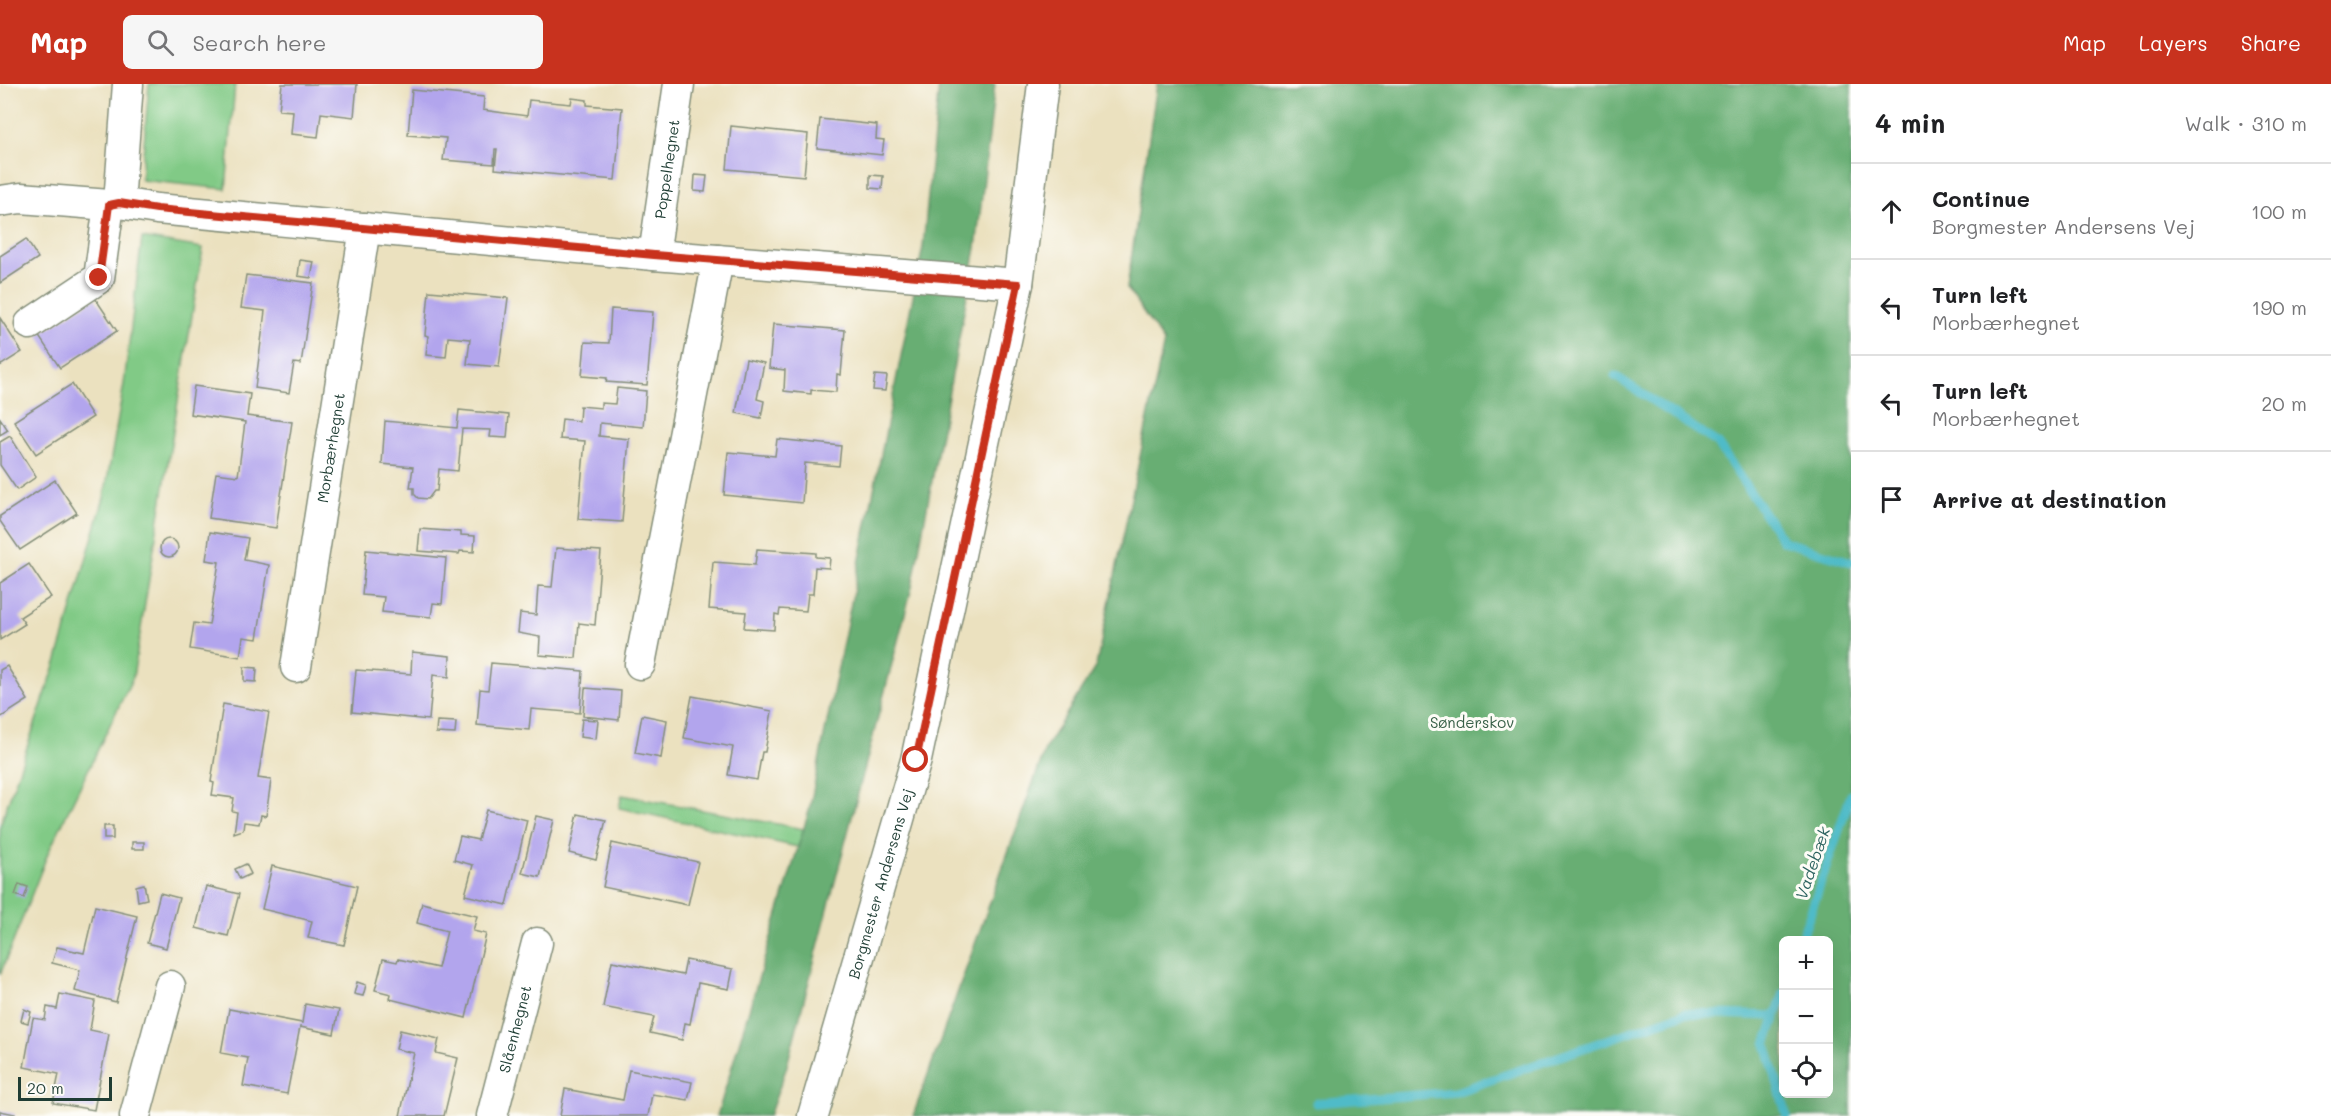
<!DOCTYPE html>
<html lang="en">
<head>
<meta charset="utf-8">
<style>
	body { margin:0; font-family:Mali,sans-serif; background:#f6f6f6; color:#202124 }
	.controls { position:absolute; right:18px; bottom:18px; display:grid; overflow:hidden; border-radius:9px; box-shadow:0 6px 24px #0002 }
	.controls button { width:54px; height:54px; display:grid; place-items:center; padding:0; border:0; border-bottom:2px solid #e0e0e0; background:#fff; color:#202124; font:30px sans-serif }
	.scale { position:absolute; left:18px; bottom:15px; width:94px; box-sizing:border-box; padding-left:6px; border:3px solid #1f3d34; border-top:0; font-size:16px; line-height:21px; white-space:nowrap; color:#1f3d34; -webkit-text-stroke:4px #fdfcf7; paint-order:stroke }
	.stop { position:absolute; width:18px; height:18px; margin:-14px; border:4px solid #c8321e; border-radius:50%; background:#fff }
	.stop.end { background:#c8321e; border-color:#fff; box-shadow:0 2px 6px #0008 }
	.list { margin:0; padding:0; list-style:none }
	h2 { display:flex; justify-content:space-between; align-items:center; height:78px; margin:0; padding:0 24px; font-size:26px }
	h2 small { font-size:20px; font-weight:400; color:#757577 }
	.list li { display:grid; grid-template-columns:39px 1fr auto; gap:18px; align-items:center; box-sizing:border-box; height:96px; padding:0 24px; border-top:2px solid #e0e0e0 }
	.list b { display:block; font-size:22px; white-space:nowrap }
	.list p { margin:0; font-size:20px; white-space:nowrap; color:#757577 }
	.list em { font-size:20px; font-style:normal; color:#757577 }
	.icon { flex:none; width:33px; height:33px; fill:none; stroke:currentColor; stroke-width:2; stroke-linecap:round; stroke-linejoin:round }
	.map { position:relative; flex:none; width:1851px; height:1032px; overflow:hidden }
	header { display:flex; align-items:center; gap:36px; box-sizing:border-box; height:84px; padding:0 30px; background:#c8321e; color:#fff }
	header strong { font-size:28px }
	nav { display:flex; gap:33px; margin-inline-start:auto; font-size:21px }
	.search { width:420px; height:54px; background:#f6f6f6; display:flex; align-items:center; gap:15px; box-sizing:border-box; padding:0 21px; border-radius:9px; color:#757577; font-size:22px }
	main { display:flex }
	aside { flex:1; background:#fff }
	.map>svg:first-child { display:block }
	.green { fill:#81ca86; stroke:#50845d; stroke-width:1.5 }
	.forest { fill:#68ae73; stroke:#447654; stroke-width:1.5; fill-rule:evenodd }
	.lines { fill:none; stroke-linecap:round; stroke-linejoin:round }
	.stream { stroke:#4fbbc8; stroke-width:9 }
	.building { fill:#b2a5ed }
	.minor-casing { stroke:#858f7a; stroke-width:33 }
	.minor { stroke:#fff; stroke-width:30 }
	.route { stroke:#c8321e; stroke-width:8 }
	.labels { text-anchor:middle; dominant-baseline:central; stroke-width:6; stroke-linejoin:round; paint-order:stroke }
	.street-label { font-size:15px; fill:#1f3d34; stroke:#fdfcf7 }
	.park-label { font-size:15px; fill:#386048; stroke:#fdfcf7 }
	.water-label { font-size:16px; font-style:italic; fill:#2d6360; stroke:#fdfcf7 }
</style>
</head>
<body>
<header>
<strong>Map</strong>
<div class="search"><svg class="icon" aria-label="search" viewBox="0 0 24 24"><circle cx="10" cy="10" r="6"/><path d="M15 15l6 6"/></svg>Search here</div>
<nav><a>Map</a><a>Layers</a><a>Share</a></nav>
</header>
<main>
<div class="map">
<svg width="1851" height="1032" viewBox="0 0 1851 1032">
	<rect width="100%" height="100%" fill="#fdfcf7"/>
	<filter id="ink" filterUnits="userSpaceOnUse"><feTurbulence type="fractalNoise" baseFrequency=".0167" numOctaves="2"/><feDisplacementMap in="SourceGraphic" scale="12" xChannelSelector="R" yChannelSelector="G"/><feConvolveMatrix kernelMatrix="1 2 1 2 8 2 1 2 1" color-interpolation-filters="sRGB"/></filter>
	<filter id="wash" filterUnits="userSpaceOnUse"><feTurbulence type="fractalNoise" baseFrequency=".008" numOctaves="4" result="noise"/><feDisplacementMap in="SourceGraphic" scale="24" xChannelSelector="R" yChannelSelector="G"/><feGaussianBlur stdDeviation="1.35" result="paint"/><feColorMatrix in="noise" values="0 0 0 0 0 0 0 0 0 0 0 0 0 0 0 0 0 1.4 0 .05"/><feComposite in="paint" operator="in"/></filter>
	<g filter="url(#wash)">
		<rect width="100%" height="100%" fill="#ebe1bf"/>
		<g class="green">
			<path d="M149,0H235L226,105L141,96Z"/>
			<path d="M142,154L203,164L133,593L48,769L0,891V742L57,576L104,414L124,300Z"/>
			<path d="M622,711L804,745L798,763L619,724Z"/>
		</g>
		<g class="forest">
			<path d="M939,0H995L976,164L912,503L786,985L769,1032H717L809,727L923,163Z"/>
			<path d="M1157,0H1851V1032H913L1046,663L1096,582L1164,258L1127,204ZM1828,856V1010H1784V856Z"/>
		</g>
		<g class="lines">
			<g class="stream">
				<path d="M1615,292L1717,359L1783,457L1851,478"/>
				<path d="M1801,856L1851,711"/>
				<path d="M1784,909L1766,960L1787,1032"/>
				<path d="M1316,1019L1456,1008L1685,929L1775,932"/>
			</g>
		</g>
		<g id="blocks">
			<g class="building">
				<path d="M282,0H357L354,33L321,29L318,53L291,50L293,27L279,26Z"/>
				<path d="M412,6L484,13L483,26L527,32L529,16L571,20L572,14L587,16V21L622,24L615,96L495,85L497,65H495L494,80L443,76L446,54L408,51Z"/>
				<path d="M820,35L877,41L876,55L884,56L882,71L817,64Z"/>
				<path d="M731,42L808,50L804,92L727,85Z"/>
				<path d="M695,91L707,92L705,108L694,107Z"/>
				<path d="M870,91L883,92L882,105L870,104Z"/>
				<path d="M26,155L38,174L0,199V172Z"/>
				<path d="M300,176L314,178L311,194L298,192Z"/>
				<path d="M246,191L313,199L301,280L294,279L289,309L255,304L265,227L241,224Z"/>
				<path d="M429,207L508,214L499,283L467,280L470,255L448,253L446,273L426,271L428,252L425,251Z"/>
				<path d="M95,214L117,247L60,284L38,251Z"/>
				<path d="M611,225L653,228L647,301L606,298L607,294L582,292L585,258L609,259Z"/>
				<path d="M0,234L22,268L0,282Z"/>
				<path d="M773,240L845,246L841,291L837,290L836,308L811,306V310L784,307L785,286L769,284Z"/>
				<path d="M746,275L764,279L757,315L764,317L761,334L736,329Z"/>
				<path d="M875,291L887,292L885,307L873,306Z"/>
				<path d="M72,300L93,333L36,370L14,337Z"/>
				<path d="M194,302L250,310L247,332L292,338L276,444L209,434L216,389L238,392L245,338L190,330Z"/>
				<path d="M617,304L646,307L643,343L600,339L599,352L629,355L622,438L578,435L585,357L560,355L562,335L579,337L580,322L601,324V319L615,320Z"/>
				<path d="M459,326L509,331L507,354L490,353L491,346L462,345L458,387L439,385L437,407H434L428,415L418,414L414,410V404H410L413,383L382,380L385,337L457,344Z"/>
				<path d="M0,334L8,346L0,351Z"/>
				<path d="M10,352L36,393L17,406L0,381V358Z"/>
				<path d="M777,355L841,362L839,382L805,379L802,419L724,411L728,368L775,372Z"/>
				<path d="M55,396L77,429L20,466L0,437V432Z"/>
				<path d="M420,445L461,448V451L475,452L474,468L460,467L459,470L418,467Z"/>
				<path d="M210,448L248,454L244,476L269,481L257,555L243,553L240,573L190,565L194,539L209,541L219,478L206,476Z"/>
				<circle cx="169" cy="464" r="9"/>
				<path d="M556,464L601,467L595,541L579,539L576,574L539,571L540,553L518,549L520,529L536,531L538,502L552,503Z"/>
				<path d="M757,465L816,469V473L830,474L829,484L815,483L813,510H808L806,527L780,525L779,531L775,530L774,546L744,544L746,528L709,525L713,478L755,481Z"/>
				<path d="M366,466L446,474L442,520L433,519L431,533L382,528L384,513L362,511Z"/>
				<path d="M29,480L51,513L20,533L25,540L0,556V499Z"/>
				<path d="M412,568L450,572L449,593L433,591L429,636L352,628L356,586L411,590Z"/>
				<path d="M491,579L583,587L580,629L531,625L529,646L477,641L480,605L488,606Z"/>
				<path d="M7,582L28,616L0,634V586Z"/>
				<path d="M244,583L257,584L256,598L244,597Z"/>
				<path d="M585,604L621,607L619,636L583,632Z"/>
				<path d="M692,612L772,627L765,668H762L757,696L728,691L733,663L684,654Z"/>
				<path d="M223,620L269,628L258,694L271,696L266,732L261,731L259,740L244,738L243,746L234,749L237,728L232,727L234,714L212,711L214,699L211,698Z"/>
				<path d="M642,631L667,636L661,674L635,669Z"/>
				<path d="M582,635L598,636L596,655L580,653Z"/>
				<path d="M437,637L456,638L455,650L436,649Z"/>
				<path d="M486,726L527,736L507,821L465,811L473,781L454,776L460,752L478,756Z"/>
				<path d="M578,730L606,736L596,776L569,769Z"/>
				<path d="M536,732L554,736L540,793L522,789Z"/>
				<rect x="104" y="742" width="9" height="13"/>
				<rect x="132" y="758" width="12" height="7"/>
				<path d="M612,759L698,778L688,821L603,803Z"/>
				<path d="M246,780L251,790L240,795L235,785Z"/>
				<path d="M272,782L357,802L344,861L308,854L312,837L262,825Z"/>
				<path d="M19,800L28,803L24,814L15,811Z"/>
				<path d="M144,800L147,815L138,817L136,802Z"/>
				<path d="M206,802L239,810L228,852L196,844Z"/>
				<path d="M160,809L179,814L166,864L147,859Z"/>
				<path d="M422,819L477,832L473,847L486,850L466,934L390,915L391,910L375,906L383,875L397,878L398,875L438,884L447,847L417,839Z"/>
				<path d="M95,822L137,832L116,918L75,907L80,886L52,879L57,863L84,869Z"/>
				<path d="M686,876L733,885L729,905L698,899L690,940L685,939L682,956L650,949L654,933L603,923L612,877L683,891Z"/>
				<path d="M357,898L366,901L363,912L354,910Z"/>
				<path d="M60,910L95,917L90,946L109,950L94,1026L53,1019L59,990L24,983L33,934L45,936L47,923L57,925Z"/>
				<path d="M305,920L339,926L334,950L300,943L287,1010L243,1002L248,974L221,969L229,925L302,939Z"/>
				<path d="M24,925L31,928L28,939L21,937Z"/>
				<path d="M400,946L439,955L436,969L458,974L444,1032H400L414,969L396,965Z"/>
				<path d="M629,986L692,998L688,1016L652,1010L648,1032H560L565,1005L623,1016Z"/>
				<path d="M0,1027L15,1030V1032H0Z"/>
			</g>
		</g>
	</g>
	<g filter="url(#ink)">
		<use href="#blocks" fill-opacity="0" stroke="#858f7a" stroke-width="1.5"/>
		<g class="lines">
			<g class="minor-casing">
				<g id="minor">
					<path d="M0,117L21,114L109,121L119,119L157,125L654,171L1018,200"/>
					<path d="M119,119L128,0"/>
					<path id="s1" d="M654,171L679,0"/>
					<path d="M30,240L99,194L109,121"/>
					<path d="M640,580L718,176"/>
					<path id="s2" d="M296,583L365,144"/>
					<path d="M135,1032L170,902"/>
					<path id="s3" d="M492,1032L537,859"/>
					<path id="s4" d="M813,1032L916,676L1018,200L1043,0"/>
				</g>
			</g>
			<use href="#minor" class="minor"/>
		</g>
	</g>
	<g class="lines" filter="url(#ink)">
		<path class="route" d="M99,194L109,121L119,119L157,125L654,171L1018,200L916,676"/>
	</g>
	<g class="labels">
		<g class="street-label">
			<text stroke="none"><textPath href="#s1" startOffset="87">Poppelhegnet</textPath></text>
			<text stroke="none"><textPath href="#s2" startOffset="222">Morbærhegnet</textPath></text>
			<text stroke="none"><textPath href="#s4" startOffset="242">Borgmester Andersens Vej</textPath></text>
			<text stroke="none"><textPath href="#s3" startOffset="90">Slåenhegnet</textPath></text>
		</g>
		<g class="park-label">
			<text x="1472" y="638">Sønderskov</text>
		</g>
		<g class="water-label">
			<text transform="translate(1812 779) rotate(-71)">Vadebæk</text>
		</g>
	</g>
</svg>
<div class="controls">
<button>+</button>
<button>−</button>
<button><svg class="icon" aria-label="locate" viewBox="0 0 24 24"><circle cx="12" cy="12" r="6"/><path d="M12 2v4M12 18v4M2 12h4M18 12h4"/></svg></button>
</div>
<div class="scale">20 m</div>
<div class="stop" style="left:916px;top:676px"></div>
<div class="stop end" style="left:99px;top:194px"></div>
</div>
<aside>
<h2>4 min<small>Walk · 310 m</small></h2>
<ul class="list">
<li><svg class="icon" aria-label="ahead" viewBox="0 0 24 24"><path d="M12 20V5M6 11l6-6 6 6"/></svg><div><b>Continue</b><p>Borgmester Andersens Vej</p></div><em>100 m</em></li>
<li><svg class="icon" aria-label="left" viewBox="0 0 24 24"><path d="M17 20v-9H6M10 6l-5 5 5 5"/></svg><div><b>Turn left</b><p>Morbærhegnet</p></div><em>190 m</em></li>
<li><svg class="icon" aria-label="left" viewBox="0 0 24 24"><path d="M17 20v-9H6M10 6l-5 5 5 5"/></svg><div><b>Turn left</b><p>Morbærhegnet</p></div><em>20 m</em></li>
<li><svg class="icon" aria-label="arrive" viewBox="0 0 24 24"><path d="M6 21V4h12l-3 4 3 4H6"/></svg><div><b>Arrive at destination</b></div></li>
</ul>
</aside>
</main>
</body>
</html>
